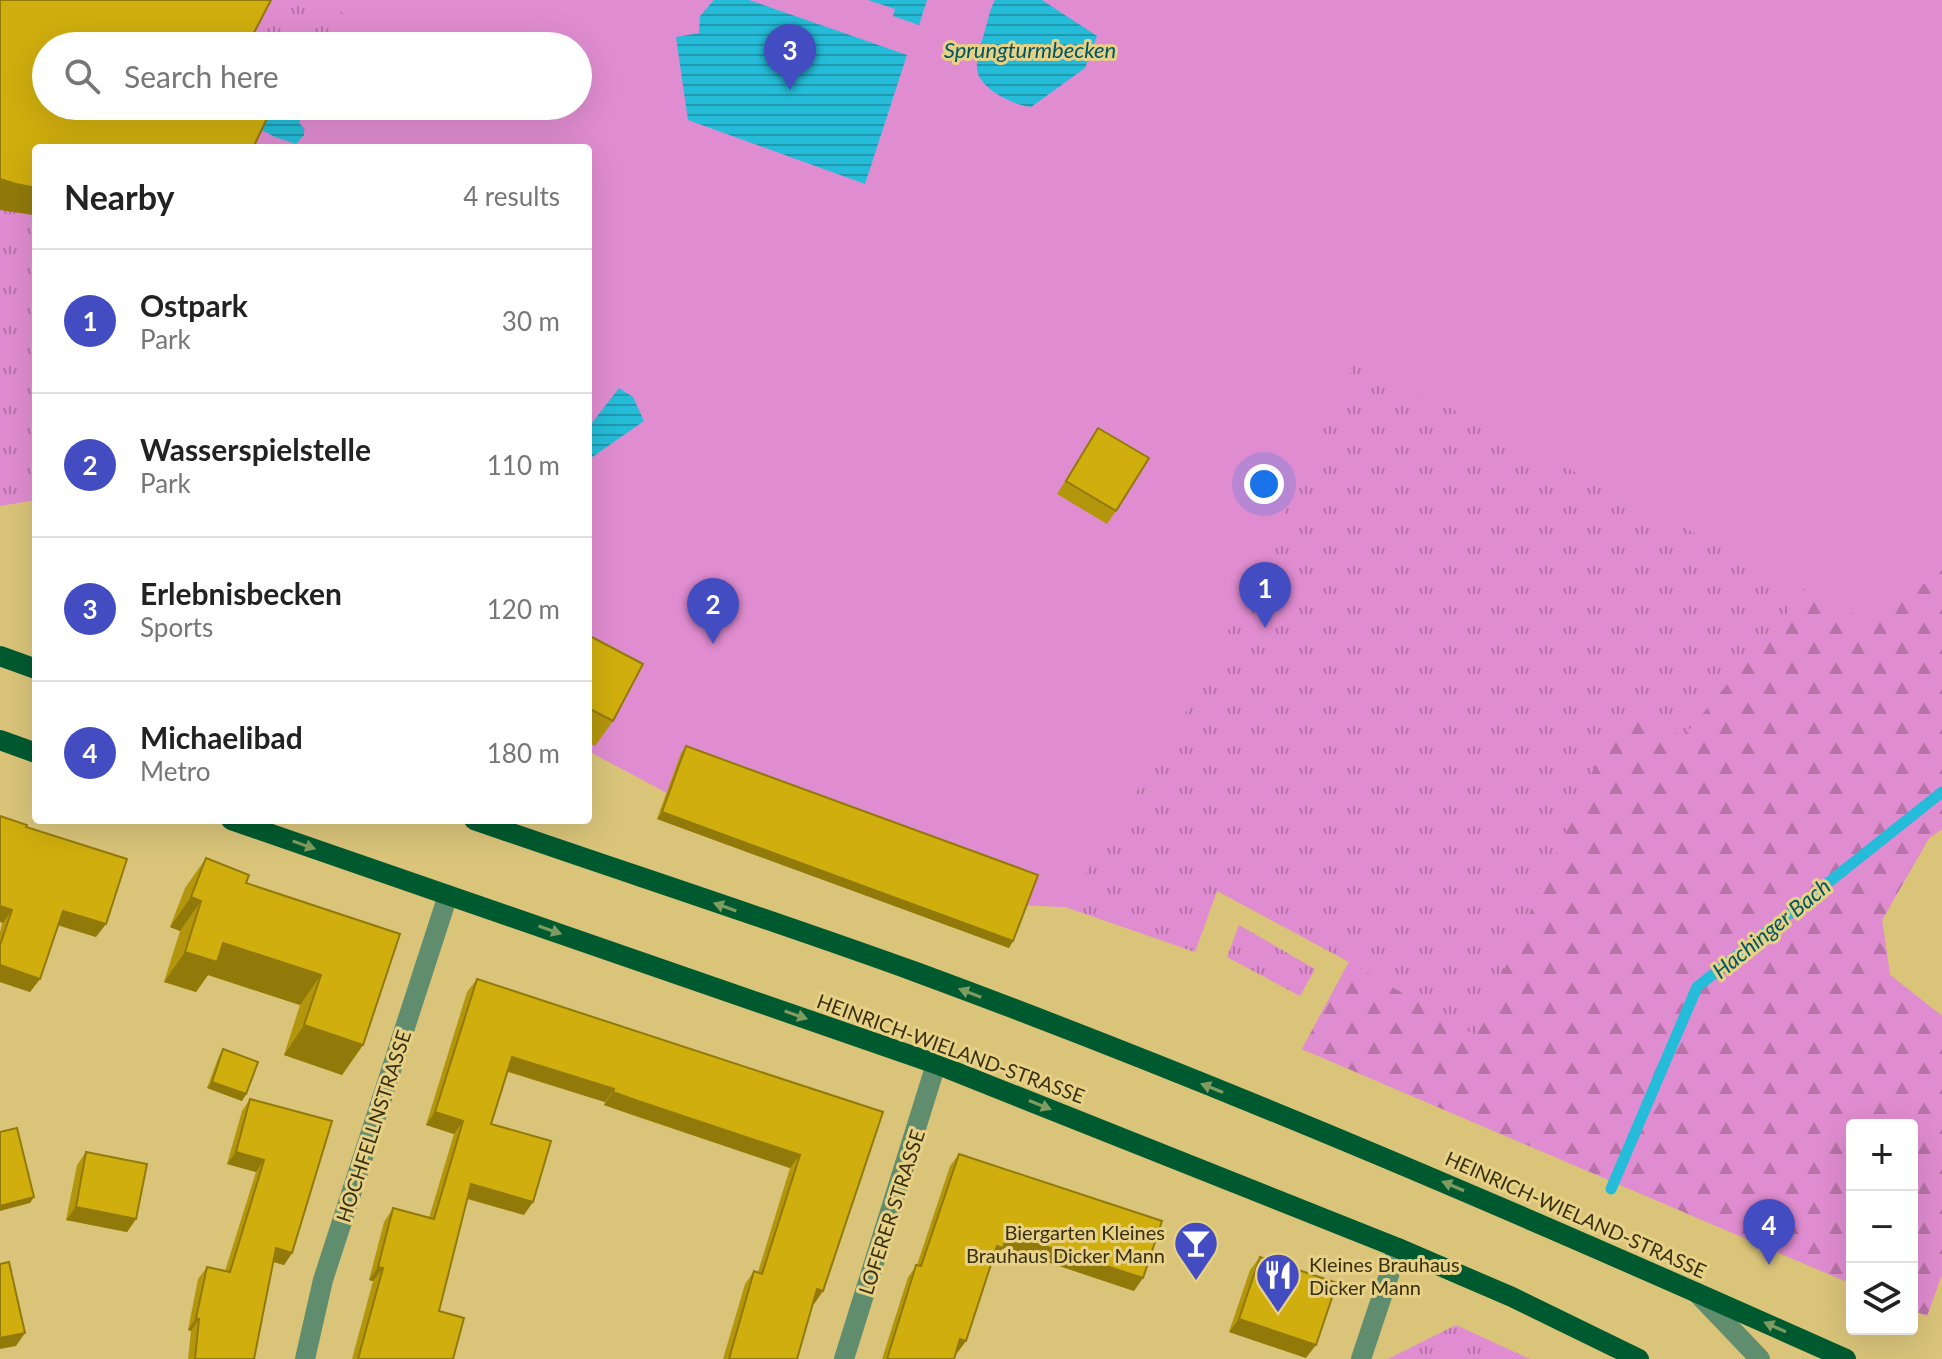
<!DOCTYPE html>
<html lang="en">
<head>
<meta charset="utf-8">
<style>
	body { margin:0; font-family:Lato,sans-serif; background:#f2f2f2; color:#222 }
	.controls { position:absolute; right:24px; bottom:24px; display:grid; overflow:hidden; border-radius:8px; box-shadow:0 8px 32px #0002 }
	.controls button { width:72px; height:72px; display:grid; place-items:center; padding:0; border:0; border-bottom:2px solid #e0e0e0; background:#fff; color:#222; font:40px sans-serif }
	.you { position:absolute; left:1264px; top:484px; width:28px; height:28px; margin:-20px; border:6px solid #fff; border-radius:50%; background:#1a73e8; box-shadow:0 0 0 12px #1a73e833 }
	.badge { display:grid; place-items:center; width:52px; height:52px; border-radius:50%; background:#444cc1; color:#fff; font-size:26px; font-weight:700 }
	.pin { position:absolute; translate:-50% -66px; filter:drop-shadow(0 2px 4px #0008) }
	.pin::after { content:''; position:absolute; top:42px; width:28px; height:24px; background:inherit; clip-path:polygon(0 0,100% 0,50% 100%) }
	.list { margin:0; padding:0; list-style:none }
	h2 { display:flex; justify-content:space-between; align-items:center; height:104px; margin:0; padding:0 32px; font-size:34px }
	h2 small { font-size:26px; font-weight:400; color:#767676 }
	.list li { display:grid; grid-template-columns:52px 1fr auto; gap:24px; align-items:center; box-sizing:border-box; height:144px; padding:0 32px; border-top:2px solid #e0e0e0 }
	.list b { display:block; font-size:30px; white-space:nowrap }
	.list p { margin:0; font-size:26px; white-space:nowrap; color:#767676 }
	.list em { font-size:26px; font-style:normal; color:#767676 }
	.icon { flex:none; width:44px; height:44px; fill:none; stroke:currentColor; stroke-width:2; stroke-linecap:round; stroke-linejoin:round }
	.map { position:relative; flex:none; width:1942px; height:1359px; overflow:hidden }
	.search { position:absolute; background:#fff; box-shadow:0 8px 32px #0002; left:32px; top:32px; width:560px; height:88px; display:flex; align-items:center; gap:20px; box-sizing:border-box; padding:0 28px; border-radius:44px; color:#767676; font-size:30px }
	.panel { position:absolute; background:#fff; box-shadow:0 8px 32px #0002; left:32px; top:144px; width:560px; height:680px; border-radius:8px }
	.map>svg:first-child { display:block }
	.grass { fill:url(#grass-tufts); fill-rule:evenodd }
	.forest { fill:url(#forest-firs) }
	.pitch { fill:#e08cd0 }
	.water { fill:url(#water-rules) }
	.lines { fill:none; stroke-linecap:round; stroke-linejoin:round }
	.stream { stroke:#24bcd8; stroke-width:11 }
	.minor { stroke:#608d6e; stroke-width:20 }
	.major { stroke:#005a2f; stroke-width:20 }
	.wall { fill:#b3960c }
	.shaded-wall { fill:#927a0a }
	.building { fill:#d0ae0e; stroke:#927a0a; stroke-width:2 }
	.oneway { fill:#7f9b5f }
	.labels { text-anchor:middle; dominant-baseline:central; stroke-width:6; stroke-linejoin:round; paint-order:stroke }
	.street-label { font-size:20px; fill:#393011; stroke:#e6d186 }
	.poi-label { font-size:20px; fill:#393011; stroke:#e6d186; text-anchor:end }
	.water-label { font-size:22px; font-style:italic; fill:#005563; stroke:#e6d186 }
</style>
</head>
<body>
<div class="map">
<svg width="1942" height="1359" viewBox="0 0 1942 1359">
	<defs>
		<pattern id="grass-tufts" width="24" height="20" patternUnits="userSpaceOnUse" patternTransform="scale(2)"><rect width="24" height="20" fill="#e08cd0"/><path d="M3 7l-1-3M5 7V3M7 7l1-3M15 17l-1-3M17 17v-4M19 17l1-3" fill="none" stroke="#b773a7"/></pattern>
		<pattern id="forest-firs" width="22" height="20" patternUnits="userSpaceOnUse" patternTransform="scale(2)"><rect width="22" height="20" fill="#e08cd0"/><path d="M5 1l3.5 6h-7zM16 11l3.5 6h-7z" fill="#b773a7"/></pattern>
		<pattern id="water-rules" width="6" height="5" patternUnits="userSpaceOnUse" patternTransform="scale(2)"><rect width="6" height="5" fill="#24bcd8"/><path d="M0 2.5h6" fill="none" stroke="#2099ae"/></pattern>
	</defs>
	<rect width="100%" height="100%" fill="#d9c479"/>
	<g class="grass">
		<path d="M0,0H1942V829L1929,838L1882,920L1890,975L1942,1016V1274L1927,1316L1912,1310V1125H1852V1284L1302,1049L1349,962L1217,891L1195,952L1065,907L1025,905L588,751V148H36V500L0,506ZM46,46H578V106H46Z"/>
		<path d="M1239,925L1315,969L1300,996L1227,957Z"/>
		<path d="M1456,1325L1530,1359H1388Z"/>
	</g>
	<path class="forest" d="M1942,477V829L1929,838L1882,920L1890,975L1942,1016V1274L1927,1316L1912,1310V1125H1852V1284L1302,1049L1349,962L1475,1035L1618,714L1684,736L1798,600L1833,546Z"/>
	<path class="pitch" d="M330,0H1942V570L1873,624L1356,360L1201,688L1065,907L1025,905L667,793L588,751V148H335L333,143L348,106H578V46H352L348,19Z"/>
	<g class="water">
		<path d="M714,0H749L907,55L865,184L688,120L676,37L699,33L700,16Z"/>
		<path d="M868,0H927L919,25L893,16L895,9Z"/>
		<path d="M995,0H1042L1097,36L1085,68L1031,107C1014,105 978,89 977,68C976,56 982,42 985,30C988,20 990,9 995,0Z"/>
		<path d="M235,106H314L304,112L299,123L304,128V135L296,144L275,137L233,115Z"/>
		<path d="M619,388L633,397L644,421L588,460V428Z"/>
	</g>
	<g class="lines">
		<path class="stream" d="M1611,1189L1697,987L1942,792"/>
		<g class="minor">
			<path d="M1697,1293L1760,1359"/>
			<path d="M305,1359L323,1280L448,895"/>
			<path d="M844,1359L936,1064"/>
			<path d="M1361,1359L1398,1248"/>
		</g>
		<g class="major">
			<path d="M0,656L36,669"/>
			<path d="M0,740L36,753"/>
			<path d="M231,820L936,1064L1398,1248L1512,1297L1639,1359"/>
			<path d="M474,820C621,871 770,919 916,972C1231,1088 1539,1222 1846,1359"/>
		</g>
	</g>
	<g class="wall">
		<path d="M1098,428L1116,511L1107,524L1057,494Z"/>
		<path d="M588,635L613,721L595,746L588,742Z"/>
		<path d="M686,746L1013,941L1009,948L657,819L681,753Z"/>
		<path d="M26,827L96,937L58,925L40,979L30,992L0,982V932Z"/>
		<path d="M206,858L246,883L400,934L363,1045L342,1075L284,1055L300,1005L208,975L196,992L164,982L180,931L170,927L185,888Z"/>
		<path d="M477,979L883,1112L823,1291L814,1304H813L797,1359H723L745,1284L754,1271L758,1272L790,1168L629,1114L604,1105L605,1102L508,1072L491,1124L524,1215L467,1199L439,1311L453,1359H352L373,1281L369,1280L384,1222L393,1208L429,1218L454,1134L426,1125L467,992Z"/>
		<path d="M223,1049L246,1094L242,1101L207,1088L219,1056Z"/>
		<path d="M250,1099L292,1253L284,1265L273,1262L254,1359H188L191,1331L188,1330L198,1279L207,1267L225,1271L256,1172L227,1164L242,1111Z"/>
		<path d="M86,1152L136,1219L127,1232L66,1220L77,1165Z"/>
		<path d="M959,1154L1134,1291L1003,1247L994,1260H993L966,1341L957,1353H956L954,1359H882L908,1277L917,1265L950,1166Z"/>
		<path d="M1260,1257L1306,1358L1229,1332L1250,1270Z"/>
	</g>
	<g class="shaded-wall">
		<path d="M0,179L36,188V210L33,215L0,210Z"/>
		<path d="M662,812L1013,941L1009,948L657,819Z"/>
		<path d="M191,897L201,901L180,931L170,927Z"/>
		<path d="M0,906L12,910L3,923L0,922Z"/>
		<path d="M63,911L106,924L96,937L54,924Z"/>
		<path d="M223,943L321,975L300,1005L208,975L196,992L164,982L185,952Z"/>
		<path d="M0,965L40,979L30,992L0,982Z"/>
		<path d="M304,1025L363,1045L342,1075L284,1055Z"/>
		<path d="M512,1057L614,1089L605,1102L503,1070Z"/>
		<path d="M212,1082L246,1094L242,1101L207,1088Z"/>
		<path d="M613,1092L800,1155L790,1168L604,1105Z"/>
		<path d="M435,1112L463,1121L454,1134L426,1125Z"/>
		<path d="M236,1152L264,1160L256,1172L227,1164Z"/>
		<path d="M471,1184L533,1202L524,1215L462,1197Z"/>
		<path d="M34,1197L30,1203L0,1211V1206Z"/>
		<path d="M76,1207L136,1219L127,1232L66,1220Z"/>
		<path d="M1008,1234L1143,1278L1134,1291L999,1246Z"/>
		<path d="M997,1246L1003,1248L994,1260L988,1258Z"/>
		<path d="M276,1248L292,1253L284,1265L268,1260Z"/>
		<path d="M378,1267L383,1268L373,1281L369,1280Z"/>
		<path d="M817,1289L823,1291L814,1304L808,1302Z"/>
		<path d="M196,1318L199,1319L191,1331L188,1330Z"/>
		<path d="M1239,1319L1316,1345L1306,1358L1229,1332Z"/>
		<path d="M25,1333L16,1346L0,1349V1338Z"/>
		<path d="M960,1339L966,1341L957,1353L952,1351Z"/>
	</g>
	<g class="building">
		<path d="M0,0H271L247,46H46V106H253L269,114L253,148H36V188L16,184L0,179Z"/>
		<path d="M1098,428L1149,458L1116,511L1066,481Z"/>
		<path d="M588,635L643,664L613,721L588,708Z"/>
		<path d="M686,746L1038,875L1013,941L662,812Z"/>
		<path d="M0,816L27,825L26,827L127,859L106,924L63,911L40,979L0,965V945L12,910L0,906Z"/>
		<path d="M206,858L249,875L246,883L400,934L363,1045L304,1025L321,975L223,943L217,962L185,952L201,901L191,897Z"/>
		<path d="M477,979L883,1112L823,1291L817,1289L797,1359H729L754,1271L762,1274L800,1155L638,1101L613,1092L614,1089L512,1057L491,1124L551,1141L533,1202L471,1184L439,1311L464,1318L453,1359H358L383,1268L378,1267L393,1208L434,1219L463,1121L435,1112Z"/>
		<path d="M223,1049L258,1062L246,1094L212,1082Z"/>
		<path d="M250,1099L332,1121L292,1253L276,1248L254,1359H195L199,1319L196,1318L207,1267L230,1272L264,1160L236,1152Z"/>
		<path d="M17,1128L34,1197L0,1206V1132Z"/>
		<path d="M86,1152L147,1164L136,1219L76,1207Z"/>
		<path d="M959,1154L1162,1221L1143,1278L1008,1234L1003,1248L997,1246L966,1341L960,1339L954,1359H887L916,1265L921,1266Z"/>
		<path d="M1260,1257L1337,1283L1316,1345L1239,1319Z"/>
		<path d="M9,1262L25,1333L0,1338V1264Z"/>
	</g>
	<defs><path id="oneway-solid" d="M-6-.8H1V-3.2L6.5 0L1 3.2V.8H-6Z" transform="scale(2)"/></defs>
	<g class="oneway">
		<use href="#oneway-solid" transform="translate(304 845) rotate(19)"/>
		<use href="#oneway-solid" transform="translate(725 907) rotate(-161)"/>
		<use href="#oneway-solid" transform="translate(550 930) rotate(19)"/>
		<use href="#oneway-solid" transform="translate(970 993) rotate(-159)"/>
		<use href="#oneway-solid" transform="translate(796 1015) rotate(19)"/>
		<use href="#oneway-solid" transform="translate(1212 1088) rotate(-158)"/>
		<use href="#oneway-solid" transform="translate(1040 1105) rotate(22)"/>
		<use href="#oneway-solid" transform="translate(1453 1186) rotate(-157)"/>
		<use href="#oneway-solid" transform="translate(1775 1327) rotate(-156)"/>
	</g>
	<defs>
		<g id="bar-pin" transform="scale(2.3)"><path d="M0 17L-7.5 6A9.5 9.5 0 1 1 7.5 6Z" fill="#444cc1" stroke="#e6d186"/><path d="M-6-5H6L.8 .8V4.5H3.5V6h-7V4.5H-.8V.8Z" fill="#fff"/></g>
		<g id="restaurant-pin" transform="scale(2.3)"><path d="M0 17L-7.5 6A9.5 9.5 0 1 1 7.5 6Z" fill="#444cc1" stroke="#e6d186"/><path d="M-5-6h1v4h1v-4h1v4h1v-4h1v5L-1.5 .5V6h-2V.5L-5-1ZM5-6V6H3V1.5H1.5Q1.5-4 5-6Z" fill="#fff"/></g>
	</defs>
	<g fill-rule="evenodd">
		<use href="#bar-pin" x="1196" y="1243"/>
		<use href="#restaurant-pin" x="1278" y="1275"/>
	</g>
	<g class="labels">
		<g class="street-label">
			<text transform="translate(951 1048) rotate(20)">HEINRICH-WIELAND-STRASSE</text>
			<text transform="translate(373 1126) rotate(-72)">HOCHFELLNSTRASSE</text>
			<text transform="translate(891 1212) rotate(-72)">LOFERER STRASSE</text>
			<text transform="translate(1576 1214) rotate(24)">HEINRICH-WIELAND-STRASSE</text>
		</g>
		<g class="poi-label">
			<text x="1165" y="1232">Biergarten Kleines<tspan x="1165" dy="23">Brauhaus Dicker Mann</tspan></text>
			<text x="1309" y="1264" text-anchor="start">Kleines Brauhaus<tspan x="1309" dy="23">Dicker Mann</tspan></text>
		</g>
		<g class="water-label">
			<text x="1030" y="49">Sprungturmbecken</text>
			<text transform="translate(1771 928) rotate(-39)">Hachinger Bach</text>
		</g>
	</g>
</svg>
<div class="controls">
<button>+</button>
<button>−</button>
<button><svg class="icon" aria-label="layers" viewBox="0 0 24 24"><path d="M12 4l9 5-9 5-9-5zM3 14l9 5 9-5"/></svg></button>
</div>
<div class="you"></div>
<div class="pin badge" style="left:1265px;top:628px">1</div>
<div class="pin badge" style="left:713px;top:644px">2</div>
<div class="pin badge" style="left:790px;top:90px">3</div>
<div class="pin badge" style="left:1769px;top:1265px">4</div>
<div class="search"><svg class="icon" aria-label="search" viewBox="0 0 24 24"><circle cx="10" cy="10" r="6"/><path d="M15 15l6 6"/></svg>Search here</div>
<section class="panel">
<h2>Nearby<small>4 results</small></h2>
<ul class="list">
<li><span class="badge">1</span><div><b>Ostpark</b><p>Park</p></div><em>30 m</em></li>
<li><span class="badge">2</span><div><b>Wasserspielstelle</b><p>Park</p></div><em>110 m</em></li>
<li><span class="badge">3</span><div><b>Erlebnisbecken</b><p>Sports</p></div><em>120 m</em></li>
<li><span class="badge">4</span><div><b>Michaelibad</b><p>Metro</p></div><em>180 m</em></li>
</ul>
</section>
</div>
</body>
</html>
